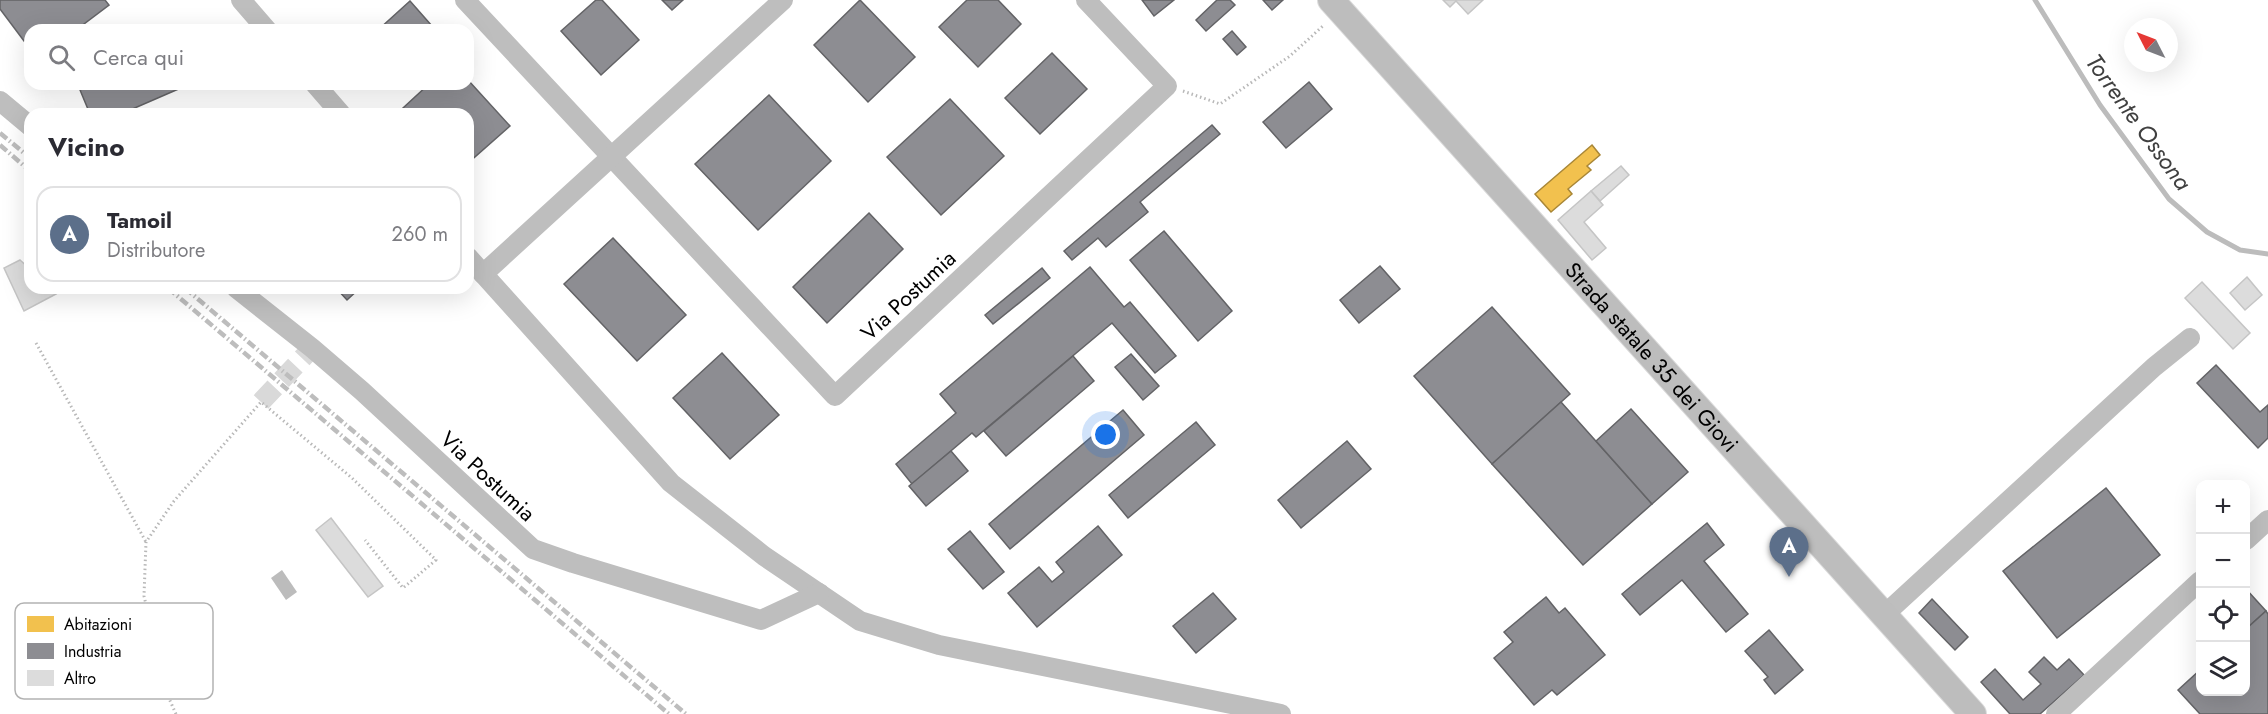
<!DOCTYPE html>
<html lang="it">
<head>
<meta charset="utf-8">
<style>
	body { margin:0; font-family:Jost,sans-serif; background:#f7f7f7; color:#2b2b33 }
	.controls { position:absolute; right:18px; bottom:18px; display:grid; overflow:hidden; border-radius:12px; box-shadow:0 6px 24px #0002 }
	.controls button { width:54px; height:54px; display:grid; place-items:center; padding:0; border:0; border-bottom:2px solid #e1e1e2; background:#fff; color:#2b2b33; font:30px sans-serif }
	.compass { position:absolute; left:2124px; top:18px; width:54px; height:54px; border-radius:50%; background:#fff; box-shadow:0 6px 24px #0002; rotate:312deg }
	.you { position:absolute; left:1106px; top:435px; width:21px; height:21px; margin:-15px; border:4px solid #fff; border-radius:50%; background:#1a73e8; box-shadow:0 0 0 9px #1a73e833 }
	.badge { display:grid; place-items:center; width:39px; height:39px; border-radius:50%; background:#7c3aed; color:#fff; font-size:20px; font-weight:700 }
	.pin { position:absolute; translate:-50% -50px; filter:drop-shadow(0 2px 3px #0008) }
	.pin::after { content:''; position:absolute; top:32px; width:21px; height:18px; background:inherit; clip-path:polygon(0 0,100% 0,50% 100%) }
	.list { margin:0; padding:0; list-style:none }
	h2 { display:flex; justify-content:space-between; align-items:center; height:78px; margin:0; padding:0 24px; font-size:26px }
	h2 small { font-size:20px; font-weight:400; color:#7c7c81 }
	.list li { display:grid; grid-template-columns:39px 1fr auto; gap:18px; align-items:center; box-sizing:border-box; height:96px; margin:0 12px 12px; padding:0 12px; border:2px solid #e1e1e2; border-radius:18px }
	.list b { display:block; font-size:22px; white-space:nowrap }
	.list p { margin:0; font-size:20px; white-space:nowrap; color:#7c7c81 }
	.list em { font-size:20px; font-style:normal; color:#7c7c81 }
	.icon { flex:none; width:33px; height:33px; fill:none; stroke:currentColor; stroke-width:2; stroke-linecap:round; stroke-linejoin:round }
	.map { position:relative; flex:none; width:2268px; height:714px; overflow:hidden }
	.search { position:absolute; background:#fff; box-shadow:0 6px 24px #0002; left:24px; top:24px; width:450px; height:66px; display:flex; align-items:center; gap:15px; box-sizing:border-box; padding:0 21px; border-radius:18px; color:#7c7c81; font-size:22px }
	.panel { position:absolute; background:#fff; box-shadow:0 6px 24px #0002; left:24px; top:108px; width:450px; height:186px; border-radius:18px }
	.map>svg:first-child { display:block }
	.water { fill:#bcbcbc }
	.homes { fill:#f2c14e; stroke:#a98737; stroke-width:1.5 }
	.industry { fill:#8d8d92; stroke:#636366; stroke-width:1.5 }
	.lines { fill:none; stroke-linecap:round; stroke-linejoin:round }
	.stream { stroke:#bcbcbc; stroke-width:5 }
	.building { fill:#dcdcdc; stroke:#c5c5c5; stroke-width:1.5 }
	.minor-tunnel { stroke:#d9d9d9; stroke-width:20; stroke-dasharray:20 10; stroke-linecap:butt }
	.major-casing { stroke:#dbdbdb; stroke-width:28 }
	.path { stroke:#b8b8b8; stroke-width:3; stroke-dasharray:1.5 3; stroke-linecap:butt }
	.minor { stroke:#bebebe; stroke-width:20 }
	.major { stroke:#bdbdbd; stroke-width:26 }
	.rail { stroke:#bdbdbd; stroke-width:4.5; stroke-dasharray:9 3 1.5 3; stroke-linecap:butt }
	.labels { text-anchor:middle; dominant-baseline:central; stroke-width:6; stroke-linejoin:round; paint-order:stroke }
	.street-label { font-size:22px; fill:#000; stroke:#fff }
	.water-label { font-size:24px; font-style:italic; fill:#404040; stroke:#fff }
	.key { fill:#fff; stroke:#b2b2b2; stroke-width:1.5 }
	.key-label { font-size:16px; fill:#000 }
</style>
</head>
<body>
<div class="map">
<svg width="2268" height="714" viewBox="0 0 2268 714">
	<rect width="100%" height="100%" fill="#fff"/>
	<path class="water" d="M282,570L297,592L286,600L271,578Z"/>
	<path class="homes" d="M1592,145L1600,155L1587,166L1591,170L1568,189L1572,194L1551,212L1535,194Z"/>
	<g class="industry">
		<path d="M0,0H105L109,5L76,30H30V49L0,9Z"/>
		<path d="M596,0H602L639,40L601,75L561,31Z"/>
		<path d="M662,0H683L672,10Z"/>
		<path d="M860,0L915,57L868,102L814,45Z"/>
		<path d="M967,0H998L1021,24L978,67L939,27Z"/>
		<path d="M1142,0H1174L1154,16Z"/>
		<path d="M1217,0H1230L1235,5L1206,31L1196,20Z"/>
		<path d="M1263,0H1283L1272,10Z"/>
		<path d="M410,1L432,26L428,30H378Z"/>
		<path d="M1232,31L1246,47L1237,55L1223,39Z"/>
		<path d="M1052,53L1087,89L1040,134L1005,98Z"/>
		<path d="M468,80L510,126L468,163V114H409L403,108L429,84H468Z"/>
		<path d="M1309,82L1332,109L1286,148L1263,122Z"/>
		<path d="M94,84H190L121,114H90L80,90Z"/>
		<path d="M769,95L831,161L758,230L695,164Z"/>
		<path d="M950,99L1004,156L941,215L887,157Z"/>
		<path d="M1212,125L1220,134L1140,202L1148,212L1106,247L1098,238L1072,260L1064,251Z"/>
		<path d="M869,213L903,249L827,323L793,287Z"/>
		<path d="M1164,231L1232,311L1198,341L1130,260Z"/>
		<path d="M613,238L686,315L637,361L564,284Z"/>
		<path d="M1380,266L1400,289L1359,323L1340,300Z"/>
		<path d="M1090,267L1124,307L1130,302L1176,356L1155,373L1112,323L976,437L972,433L912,484L896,464L956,413L940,394Z"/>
		<path d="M1042,268L1050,278L993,324L985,315Z"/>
		<path d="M336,288H360L347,300Z"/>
		<path d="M1492,307L1570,394L1492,464L1414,376Z"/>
		<path d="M722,353L779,415L730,459L673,398Z"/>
		<path d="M1131,354L1159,386L1143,400L1115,367Z"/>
		<path d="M1073,356L1094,381L1006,456L984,431Z"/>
		<path d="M2216,365L2260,412L2268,405V438L2258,448L2197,383Z"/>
		<path d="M1561,402L1652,504L1583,565L1492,464Z"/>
		<path d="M1631,409L1688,472L1652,504L1596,441Z"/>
		<path d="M1123,410L1144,435L1010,549L989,524Z"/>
		<path d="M1196,422L1215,445L1128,518L1109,495Z"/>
		<path d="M1347,441L1371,469L1301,528L1278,500Z"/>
		<path d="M951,451L968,471L926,506L909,486Z"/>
		<path d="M2106,488L2160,555L2057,638L2003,571Z"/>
		<path d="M1707,523L1724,545L1704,561L1748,614L1726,632L1682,580L1640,615L1622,594Z"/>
		<path d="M1098,526L1122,555L1037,627L1008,593L1039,567L1052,582L1064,572L1056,562Z"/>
		<path d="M970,531L1004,572L983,589L948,549Z"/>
		<path d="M2246,589L2266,611L2246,629Z"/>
		<path d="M1213,593L1236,619L1196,653L1173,626Z"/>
		<path d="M1546,597L1559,613L1565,608L1605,655L1557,695L1552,690L1534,705L1494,658L1513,642L1504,632Z"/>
		<path d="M1932,599L1968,637L1955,650L1919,613Z"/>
		<path d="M2266,611L2268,614V714H2200L2178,690L2200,670V692H2246V629Z"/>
		<path d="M1769,630L1803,670L1775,694L1764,680L1768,677L1745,651Z"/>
		<path d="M2044,657L2057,670L2069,659L2084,675L2040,714H2010L1981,682L1995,669L2023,700L2041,684L2029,672Z"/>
	</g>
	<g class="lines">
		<path class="stream" d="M2035,0L2100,105L2169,199L2207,232L2240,250L2268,254"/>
	</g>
	<g class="building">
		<path d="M1443,0H1483L1468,14L1456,1L1450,7Z"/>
		<path d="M1621,166L1629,175L1600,201L1591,191Z"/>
		<path d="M1591,191L1603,205L1584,222L1606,248L1592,260L1558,220Z"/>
		<path d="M20,260L30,269V288H50L56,294L24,311L4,268Z"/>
		<path d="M2247,277L2262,295L2245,310L2230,293Z"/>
		<path d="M2202,282L2250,333L2233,349L2185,298Z"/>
		<path d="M331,518L383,586L368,597L316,530Z"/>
	</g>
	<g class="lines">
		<path class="minor-tunnel" d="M261,402L312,348"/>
		<g class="major-casing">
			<g id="major">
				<path id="s1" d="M1331,0L1973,714"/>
			</g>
		</g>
		<g class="path">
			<path d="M1183,91L1220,104L1290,56L1324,25"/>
			<path d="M36,343L146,542"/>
			<path d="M176,714L167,694L144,596L146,542L174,501L261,402L352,478L436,560L403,588L365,540"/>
		</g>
		<g class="minor">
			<path d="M241,0L267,30"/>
			<path d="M465,0L835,396L1167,86L1086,0"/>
			<path d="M315,84L341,114"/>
			<path d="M0,101L30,126"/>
			<path d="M468,257L671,483L764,556L860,621L939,645L1281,714"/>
			<path d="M483,274L783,0"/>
			<path d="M236,288L312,348L362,391L533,549L573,563L761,620L819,593"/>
			<path d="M2246,540L2268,520"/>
			<path d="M1884,615L2154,367L2190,338"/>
			<path d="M2056,714L2200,581"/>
		</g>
		<use href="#major" class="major"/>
		<g class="rail">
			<path d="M0,133L30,158"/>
			<path d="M0,145L30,171"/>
			<path d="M168,288L669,714"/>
			<path d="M185,288L686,714"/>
		</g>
	</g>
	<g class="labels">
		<g class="street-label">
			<text transform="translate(908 295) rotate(-43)">Via Postumia</text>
			<text stroke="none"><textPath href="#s1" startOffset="480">Strada statale 35 dei Giovi</textPath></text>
			<text transform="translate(488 476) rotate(43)">Via Postumia</text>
		</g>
		<g class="water-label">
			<text transform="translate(2139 122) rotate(54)">Torrente Ossona</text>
		</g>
	</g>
	<rect x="15" y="603" width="198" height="96" rx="9" class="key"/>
	<rect x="27" y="616" width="27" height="16" fill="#f2c14e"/>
	<rect x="27" y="643" width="27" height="16" fill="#8d8d92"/>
	<rect x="27" y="670" width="27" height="16" fill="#dcdcdc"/>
	<g class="key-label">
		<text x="64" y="630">Abitazioni</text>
		<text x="64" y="657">Industria</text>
		<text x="64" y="684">Altro</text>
	</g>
</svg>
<div class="controls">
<button>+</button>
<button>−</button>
<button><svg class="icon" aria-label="locate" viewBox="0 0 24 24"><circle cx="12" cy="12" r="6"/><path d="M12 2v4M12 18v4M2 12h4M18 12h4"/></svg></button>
<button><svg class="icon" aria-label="layers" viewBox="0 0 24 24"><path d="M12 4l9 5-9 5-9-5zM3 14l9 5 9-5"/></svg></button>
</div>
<svg class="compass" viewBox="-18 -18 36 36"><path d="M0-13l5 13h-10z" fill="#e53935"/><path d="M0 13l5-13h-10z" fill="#7c7c81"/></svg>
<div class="you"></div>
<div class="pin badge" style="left:1789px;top:577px;background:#5c6f8a">A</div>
<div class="search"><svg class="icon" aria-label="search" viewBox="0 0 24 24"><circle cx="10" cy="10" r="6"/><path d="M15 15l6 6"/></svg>Cerca qui</div>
<section class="panel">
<h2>Vicino<small></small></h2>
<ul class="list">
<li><span class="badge" style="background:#5c6f8a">A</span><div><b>Tamoil</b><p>Distributore</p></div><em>260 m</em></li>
</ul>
</section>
</div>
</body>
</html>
